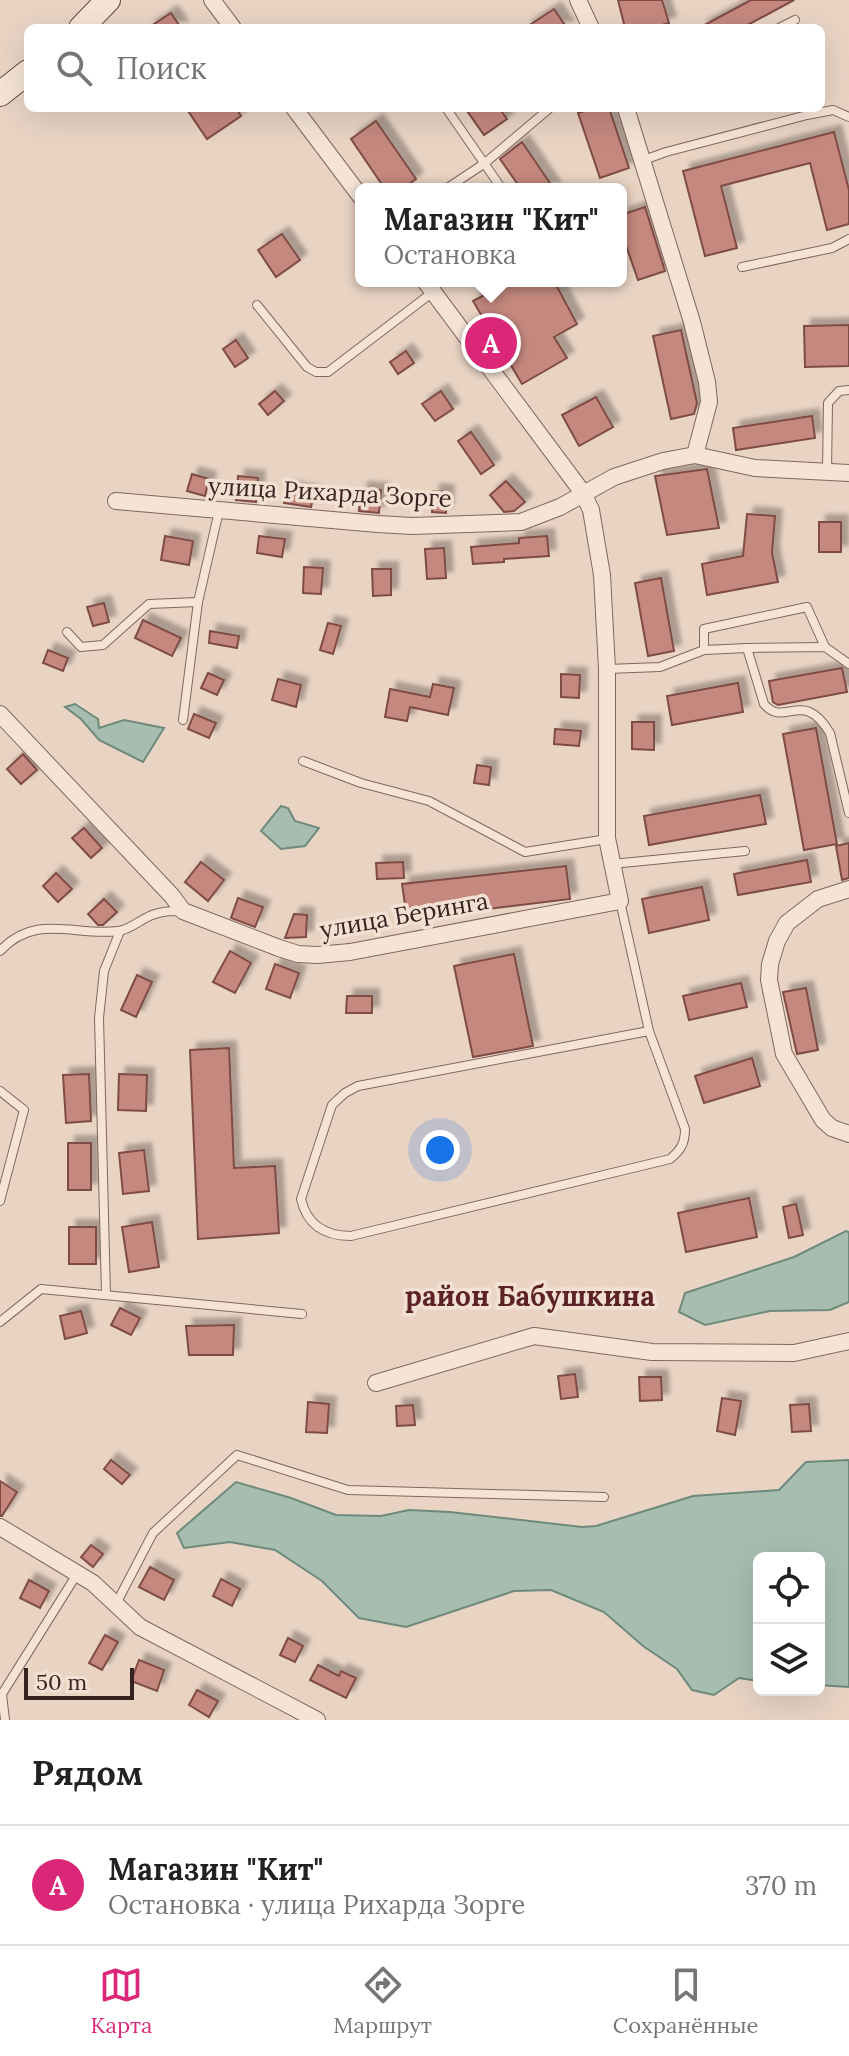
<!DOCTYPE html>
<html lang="ru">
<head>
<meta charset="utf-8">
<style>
	body { margin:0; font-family:Lora,serif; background:#f2f2f2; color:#222 }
	.controls { position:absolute; right:24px; bottom:24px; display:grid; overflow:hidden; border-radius:12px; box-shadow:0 8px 32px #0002 }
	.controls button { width:72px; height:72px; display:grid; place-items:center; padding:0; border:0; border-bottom:2px solid #e0e0e0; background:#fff; color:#222; font:40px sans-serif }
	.scale { position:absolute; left:24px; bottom:20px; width:110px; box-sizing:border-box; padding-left:8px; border:4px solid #34231f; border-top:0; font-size:22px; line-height:28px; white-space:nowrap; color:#34231f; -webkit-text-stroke:6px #f2e1d3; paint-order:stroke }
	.you { position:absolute; left:440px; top:1150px; width:28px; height:28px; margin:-20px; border:6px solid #fff; border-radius:50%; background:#1a73e8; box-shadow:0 0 0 12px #1a73e833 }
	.badge { display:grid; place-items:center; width:52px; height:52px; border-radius:50%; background:#db2777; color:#fff; font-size:26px; font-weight:700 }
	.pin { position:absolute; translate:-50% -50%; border:4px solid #fff; box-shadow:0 2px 8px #0006 }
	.popup { position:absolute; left:355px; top:183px; width:272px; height:104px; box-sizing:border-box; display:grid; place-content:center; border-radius:12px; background:#fff; filter:drop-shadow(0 2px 6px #0005); font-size:26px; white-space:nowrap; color:#767676 }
	.popup b { font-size:30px; color:#222 }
	.popup::after { content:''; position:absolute; left:50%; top:100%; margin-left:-16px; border:16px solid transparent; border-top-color:#fff }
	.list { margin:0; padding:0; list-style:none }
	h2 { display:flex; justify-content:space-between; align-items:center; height:104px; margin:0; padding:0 32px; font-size:34px }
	h2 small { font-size:26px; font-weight:400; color:#767676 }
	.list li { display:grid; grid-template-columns:52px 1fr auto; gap:24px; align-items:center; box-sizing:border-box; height:120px; padding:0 32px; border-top:2px solid #e0e0e0 }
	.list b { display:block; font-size:30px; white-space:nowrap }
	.list p { margin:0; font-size:26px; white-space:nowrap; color:#767676 }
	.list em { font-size:26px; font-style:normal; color:#767676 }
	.icon { flex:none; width:44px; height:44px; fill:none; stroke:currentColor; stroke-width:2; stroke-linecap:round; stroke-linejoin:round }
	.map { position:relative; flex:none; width:849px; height:1720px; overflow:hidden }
	.search { position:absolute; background:#fff; box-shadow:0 8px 32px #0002; left:24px; right:24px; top:24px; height:88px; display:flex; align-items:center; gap:20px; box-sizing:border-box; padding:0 28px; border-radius:12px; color:#767676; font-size:30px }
	.sheet { height:224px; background:#fff }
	nav { display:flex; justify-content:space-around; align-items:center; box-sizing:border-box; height:112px; border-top:2px solid #e0e0e0; background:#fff; font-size:22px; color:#767676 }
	nav a { display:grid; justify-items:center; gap:4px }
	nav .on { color:#db2777 }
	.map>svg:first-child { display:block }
	.water { fill:#a6bdb0; stroke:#6d8a7b; stroke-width:2 }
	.building { fill:#c4887e; stroke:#7f4c45; stroke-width:2; filter:url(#shadow) }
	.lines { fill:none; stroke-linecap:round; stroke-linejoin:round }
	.lane-casing { stroke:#82665c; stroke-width:10 }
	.street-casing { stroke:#82665c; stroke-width:18 }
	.secondary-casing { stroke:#64483f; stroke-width:26 }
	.lane { stroke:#f5e4d6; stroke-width:8 }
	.street { stroke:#f5e4d6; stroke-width:16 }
	.secondary { stroke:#f5e4d6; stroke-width:24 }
	.labels { text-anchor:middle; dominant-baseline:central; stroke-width:7; stroke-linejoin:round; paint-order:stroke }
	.street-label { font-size:24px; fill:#34231f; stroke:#f2e1d3 }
	.quarter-label { font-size:28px; font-weight:bold; fill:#5c2226; stroke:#f2e1d3 }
</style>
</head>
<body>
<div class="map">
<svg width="849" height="1720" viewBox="0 0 849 1720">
	<defs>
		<filter id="shadow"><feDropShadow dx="7" dy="-7" stdDeviation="2" flood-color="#0004"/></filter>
	</defs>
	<rect width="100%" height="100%" fill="#e9d4c4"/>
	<g class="water">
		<path d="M75,704L98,719L99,728L124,720L164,728L143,762L99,740L81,719L65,707Z"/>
		<path d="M281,806L288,808L295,821L319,828L305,846L281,849L261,831Z"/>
		<path d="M846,1231L849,1232V1302L830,1310L770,1311L705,1325L679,1312L685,1293L794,1257Z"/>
		<path d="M849,1460V1687L819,1685V1558H759V1681L739,1678L714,1695L692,1690L677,1669L643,1646L604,1612L551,1590L514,1591L406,1627L359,1618L322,1581L275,1550L230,1542L184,1548L177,1533L236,1482L291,1498L336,1515L381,1516L409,1510L450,1512L582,1527L596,1526L693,1496L779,1490L806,1462Z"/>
	</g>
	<g class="building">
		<path d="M618,0H662L669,23L651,28H625Z"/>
		<path d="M751,0H794L742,28H699Z"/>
		<path d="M554,9L567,28H525Z"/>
		<path d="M171,13L181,28H148Z"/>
		<path d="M186,108H236L241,116L207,139Z"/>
		<path d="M465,108H499L507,119L484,135Z"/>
		<path d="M594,108H609L629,168L600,178L578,113Z"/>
		<path d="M376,121L416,179L402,189H385L351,139Z"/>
		<path d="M834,132L849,190V224L827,230L810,163L721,186L737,248L705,256L683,171Z"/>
		<path d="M522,142L554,189H521L500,159Z"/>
		<path d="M645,207L665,271L638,280L621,231V215Z"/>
		<path d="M282,234L300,260L276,277L258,250Z"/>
		<path d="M511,281H554L577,324L554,337L567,358L522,384L473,301Z"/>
		<path d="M849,325V366L805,367L804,326Z"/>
		<path d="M681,330L697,403L694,414L671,419L653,336Z"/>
		<path d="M236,340L248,358L235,367L223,349Z"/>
		<path d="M406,351L414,363L398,374L390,362Z"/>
		<path d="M275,391L284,401L268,415L259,404Z"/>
		<path d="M441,391L453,409L435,421L422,404Z"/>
		<path d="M596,397L613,427L579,446L562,415Z"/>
		<path d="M812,416L815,438L736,450L733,428Z"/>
		<path d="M471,432L494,465L481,474L458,441Z"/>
		<path d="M707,469L719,528L667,535L655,476Z"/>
		<path d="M192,474L209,479L205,496L187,491Z"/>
		<path d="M238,476L258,478L256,502L236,500Z"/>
		<path d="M506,481L525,502L514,511L504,512L490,495Z"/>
		<path d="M287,488L314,493L311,507L284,503Z"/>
		<path d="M361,489L381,490L379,513L359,511Z"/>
		<path d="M433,491L447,492L446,513L432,512Z"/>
		<path d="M747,514L775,516L772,553L778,582L707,595L702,564L743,556Z"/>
		<rect x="819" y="522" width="22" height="30"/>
		<path d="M165,536L193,541L189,565L161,560Z"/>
		<path d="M259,536L285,539L282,557L257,553Z"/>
		<path d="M547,536L549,556L504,559V562L473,564L471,547L519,543V538Z"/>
		<path d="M444,548L446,578L427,579L425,549Z"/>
		<path d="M304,567L323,568L321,594L303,593Z"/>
		<path d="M372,569H391V595L373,596Z"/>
		<path d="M661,578L674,651L648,656L635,583Z"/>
		<path d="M104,603L109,622L93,626L87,607Z"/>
		<path d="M143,620L181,638L172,656L135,638Z"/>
		<path d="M328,623L341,626L333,654L320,650Z"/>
		<path d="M210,631L239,636L237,648L209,643Z"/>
		<path d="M48,650L68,658L63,671L43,663Z"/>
		<path d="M842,668L847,692L778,705L773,702L769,681Z"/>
		<path d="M208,673L224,680L217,695L201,688Z"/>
		<path d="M561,674L580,675L579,698L561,697Z"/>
		<path d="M278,679L301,685L296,707L272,700Z"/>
		<path d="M738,683L743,712L672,725L667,696Z"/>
		<path d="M433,684L454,688L448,715L410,707L407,721L385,717L390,689L430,697Z"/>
		<path d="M194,714L216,723L209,738L188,729Z"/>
		<path d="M632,722H654V750L632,749Z"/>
		<path d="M816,728L837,844L804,850L783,734Z"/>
		<path d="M555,729L581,731L579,746L554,744Z"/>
		<path d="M23,754L37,770L21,784L7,769Z"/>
		<path d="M477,765L491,767L489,785L474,783Z"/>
		<path d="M760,795L766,824L649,845L644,816Z"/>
		<path d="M84,828L102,848L91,858L72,838Z"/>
		<path d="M849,843V878L842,880L836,846Z"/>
		<path d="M807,860L811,882L738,895L734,874Z"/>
		<path d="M201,862L224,880L208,901L185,882Z"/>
		<path d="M403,862L404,878L377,879L376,863Z"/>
		<path d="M566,866L570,899L407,919L402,884Z"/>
		<path d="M56,873L72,889L58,902L43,886Z"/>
		<path d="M702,887L709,920L649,933L642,899Z"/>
		<path d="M238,898L263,907L255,927L231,918Z"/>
		<path d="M104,899L117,912L103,925H98L88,914Z"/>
		<path d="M294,914L307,915L306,937L285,938Z"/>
		<path d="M230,951L251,963L235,993L213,982Z"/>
		<path d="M514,954L533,1046L473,1057L454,966Z"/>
		<path d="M275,964L299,973L290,998L266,989Z"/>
		<path d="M137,975L152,982L136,1017L121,1010Z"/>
		<path d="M741,983L747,1007L689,1020L683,996Z"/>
		<path d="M806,988L818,1050L797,1054L783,992Z"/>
		<path d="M347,996H372V1013H346Z"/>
		<path d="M229,1048L234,1168L275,1166L279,1233L198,1239L190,1050Z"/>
		<path d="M752,1058L760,1086L704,1103L695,1076Z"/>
		<path d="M89,1074L91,1121L66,1123L63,1075Z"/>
		<path d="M119,1074L147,1075L146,1111L118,1110Z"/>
		<rect x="68" y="1143" width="23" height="47"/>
		<path d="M144,1150L149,1191L123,1194L119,1153Z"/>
		<path d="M749,1198L757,1237L686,1252L678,1213Z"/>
		<path d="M796,1204L803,1235L789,1238L783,1207Z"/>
		<path d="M152,1222L159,1267L129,1272L122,1227Z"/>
		<rect x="69" y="1227" width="27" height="37"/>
		<path d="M120,1308L140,1318L131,1335L111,1325Z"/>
		<path d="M81,1311L87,1333L65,1339L60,1316Z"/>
		<path d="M234,1325L233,1355H189L186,1326Z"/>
		<path d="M575,1374L578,1397L561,1399L558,1376Z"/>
		<path d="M639,1377H661L662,1400L640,1401Z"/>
		<path d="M722,1398L741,1401L735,1435L717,1431Z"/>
		<path d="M308,1402L329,1404L327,1433L306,1432Z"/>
		<path d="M809,1404L811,1431L792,1432L790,1405Z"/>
		<path d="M413,1405L415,1425L397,1426L396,1406Z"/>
		<path d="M111,1460L130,1475L122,1484L104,1469Z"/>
		<path d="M0,1481L17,1492L2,1516H0Z"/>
		<path d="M91,1545L103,1554L93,1567L81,1557Z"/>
		<path d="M150,1567L174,1580L164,1600L139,1587Z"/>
		<path d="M221,1579L240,1589L232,1606L213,1596Z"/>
		<path d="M29,1580L49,1591L40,1608L20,1598Z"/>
		<path d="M105,1635L118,1642L102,1670L89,1663Z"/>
		<path d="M288,1638L303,1646L295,1662L280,1655Z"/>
		<path d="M139,1660L164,1670L157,1691L131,1681Z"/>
		<path d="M318,1665L339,1676L341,1671L356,1678L346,1698L310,1680Z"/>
		<path d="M197,1690L218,1701L209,1717L189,1705Z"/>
	</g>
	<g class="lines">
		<g class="lane-casing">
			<g id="lane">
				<path d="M779,28L795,20"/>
				<path d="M446,108L502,189"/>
				<path d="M644,160L666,152L807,115L833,110L849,117"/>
				<path d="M446,189L485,163L550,108"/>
				<path d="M742,267L832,248L849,239"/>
				<path d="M257,305L307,367L316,372H328L433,292"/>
				<path d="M827,471L828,403L839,391L849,390"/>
				<path d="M67,632L81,647L103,645L149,604L198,602"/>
				<path d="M747,648L764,704C785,729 802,687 830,733L849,813"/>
				<path d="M704,650V629L807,607L825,647"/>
				<path d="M607,669L660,667L704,650L747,648L825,647L849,664"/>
				<path d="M183,720L198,602L219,511"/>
				<path d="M303,761L361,783L429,801L525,852L607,839"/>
				<path d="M612,864L745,851"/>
				<path d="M620,901L649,1031L685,1129C685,1143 681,1150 670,1159L351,1236C325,1236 307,1225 301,1199L332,1105L345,1093L358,1086L649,1031"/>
				<path d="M0,951C36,912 76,937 118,931C130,930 141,919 152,915C162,911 171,911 182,911"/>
				<path d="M0,1091L24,1110L0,1201"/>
				<path d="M106,1294L99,1018L104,971L120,931"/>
				<path d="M0,1322L41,1289L302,1314"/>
				<path d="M116,1604L153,1533L237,1455L348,1490L604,1497"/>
				<path d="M5,1720L2,1694L77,1574"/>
			</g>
		</g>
		<g class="street-casing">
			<g id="street">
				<path d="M212,0L233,28"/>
				<path d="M578,0L591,28"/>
				<path d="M294,108L361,197"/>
				<path d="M626,108L692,322L707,382L709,402L695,455"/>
				<path d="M116,501L378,524L412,526L521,522L560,507L614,477L663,461L695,455L755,468L849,473"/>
				<path d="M0,714L172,896L183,911L279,948L298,954L317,955L350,952L620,901L607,838V669L602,575L591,510L583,493L425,281"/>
				<path d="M849,889L818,899L787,923L777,941L770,964L769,980L784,1054L823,1120L832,1128L849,1134"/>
				<path d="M376,1383L534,1336L652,1352L794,1353L849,1341"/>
				<path d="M0,1527L93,1583L140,1627L317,1720"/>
			</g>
		</g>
		<g class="secondary-casing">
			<g id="secondary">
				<path d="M81,28L108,0"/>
				<path d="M0,94L28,72"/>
			</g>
		</g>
		<use href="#lane" class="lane"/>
		<use href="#street" class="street"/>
		<use href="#secondary" class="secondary"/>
	</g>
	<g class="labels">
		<g class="street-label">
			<text transform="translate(330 492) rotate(3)">улица Рихарда Зорге</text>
			<text transform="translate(404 915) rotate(-10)">улица Беринга</text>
		</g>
		<g class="quarter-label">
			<text x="530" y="1296">район Бабушкина</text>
		</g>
	</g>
</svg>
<div class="controls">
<button><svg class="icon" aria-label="locate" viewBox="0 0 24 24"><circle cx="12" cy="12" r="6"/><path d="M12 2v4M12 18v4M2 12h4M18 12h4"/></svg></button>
<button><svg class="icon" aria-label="layers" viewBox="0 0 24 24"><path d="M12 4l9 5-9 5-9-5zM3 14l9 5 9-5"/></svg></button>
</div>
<div class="scale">50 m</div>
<div class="you"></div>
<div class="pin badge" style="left:491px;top:343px">A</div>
<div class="popup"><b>Магазин &quot;Кит&quot;</b>Остановка</div>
<div class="search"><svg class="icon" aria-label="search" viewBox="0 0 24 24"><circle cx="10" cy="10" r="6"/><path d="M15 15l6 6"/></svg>Поиск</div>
</div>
<section class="sheet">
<h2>Рядом<small></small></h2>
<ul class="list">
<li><span class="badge">A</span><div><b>Магазин &quot;Кит&quot;</b><p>Остановка · улица Рихарда Зорге</p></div><em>370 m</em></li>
</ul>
</section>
<nav>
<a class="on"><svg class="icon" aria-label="map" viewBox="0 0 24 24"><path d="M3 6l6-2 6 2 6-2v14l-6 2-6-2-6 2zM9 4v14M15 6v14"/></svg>Карта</a>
<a><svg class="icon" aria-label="directions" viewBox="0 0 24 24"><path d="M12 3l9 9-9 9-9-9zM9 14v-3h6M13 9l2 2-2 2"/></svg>Маршрут</a>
<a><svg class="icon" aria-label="saved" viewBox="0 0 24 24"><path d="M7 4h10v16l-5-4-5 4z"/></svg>Сохранённые</a>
</nav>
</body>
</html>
